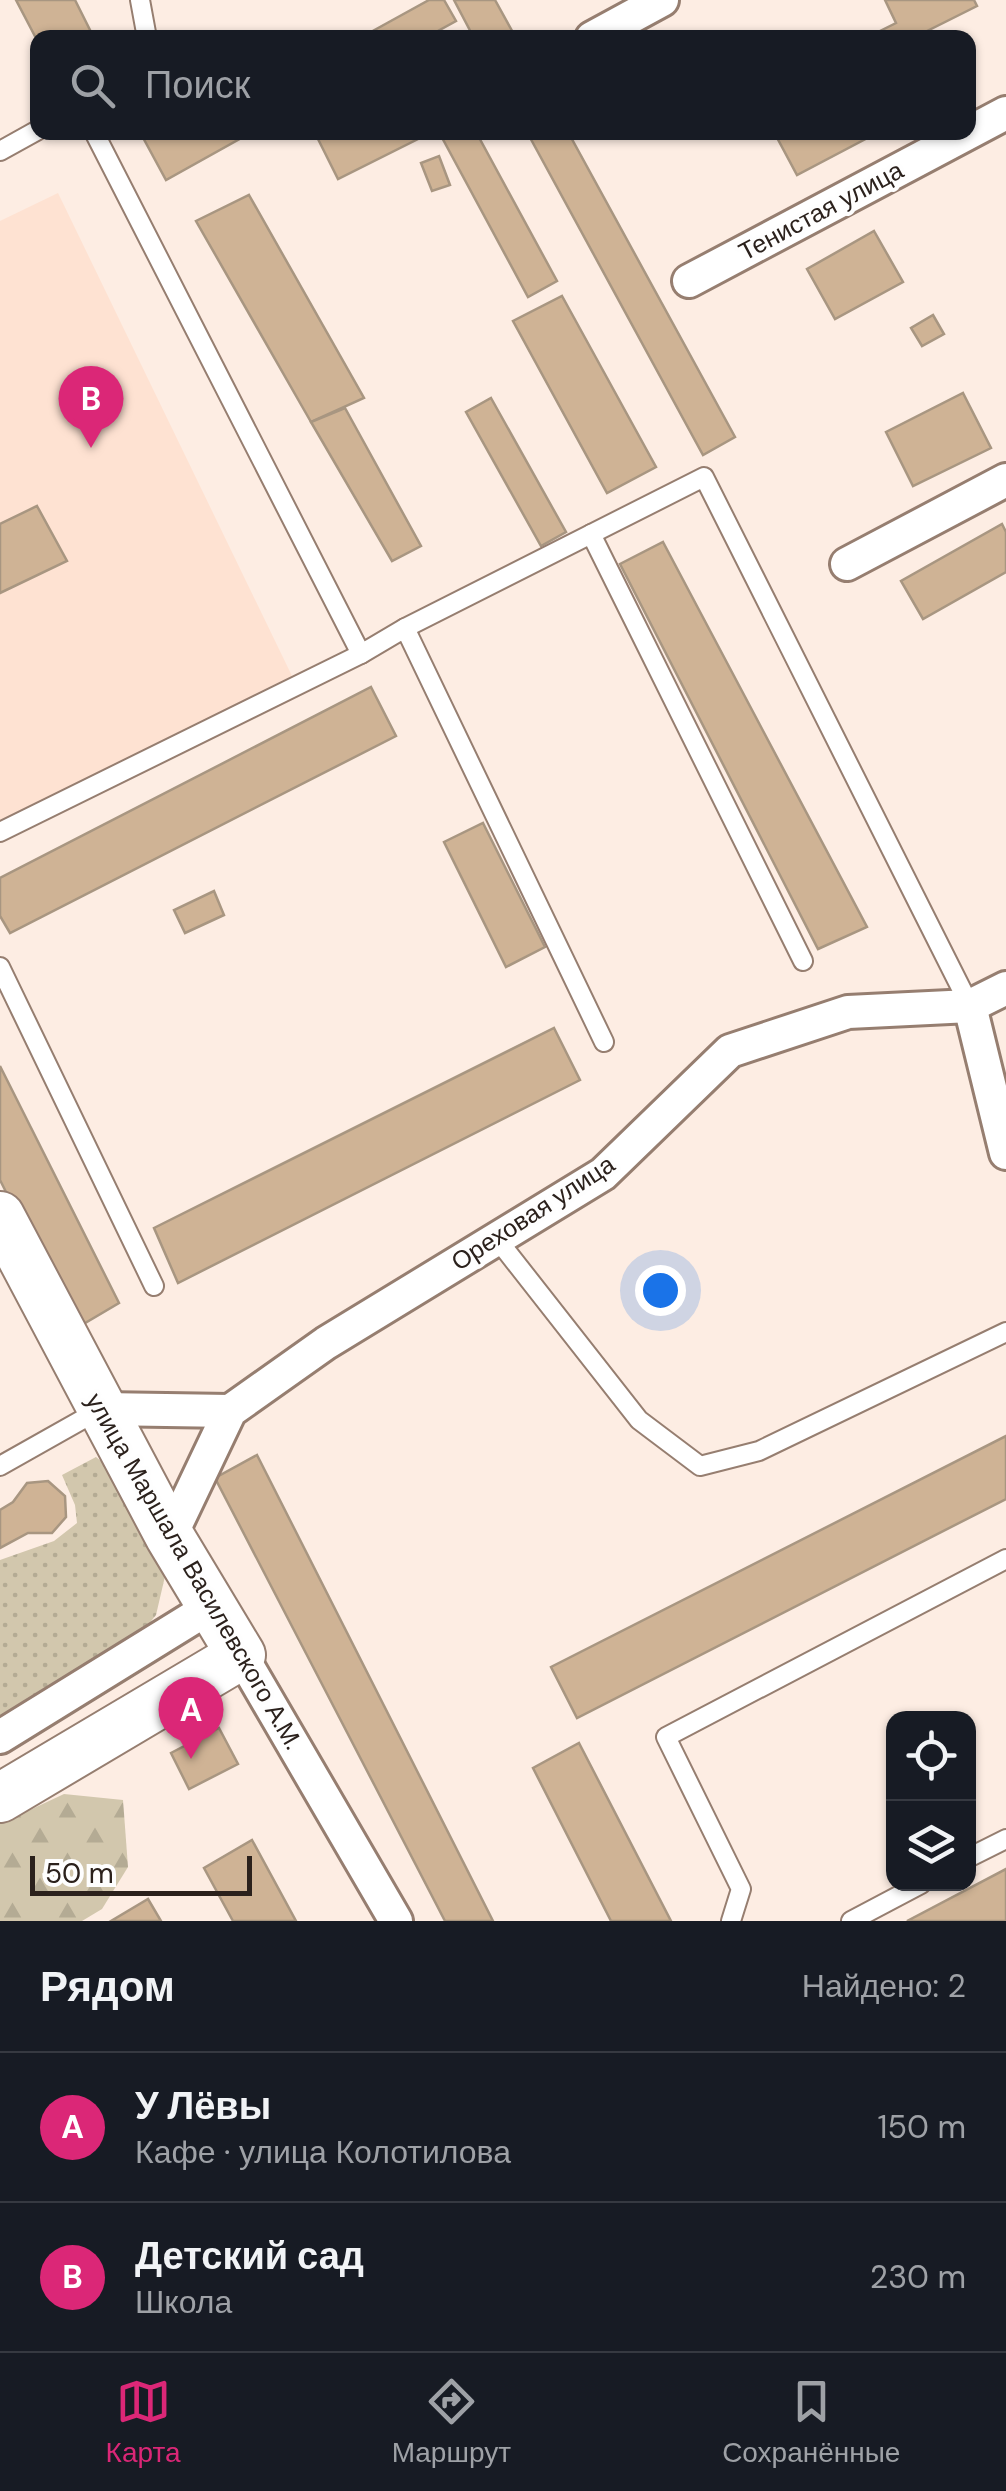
<!DOCTYPE html>
<html lang="ru">
<head>
<meta charset="utf-8">
<style>
	body { margin:0; font-family:"DM Sans",sans-serif; background:#20242c; color:#f1f3f6 }
	.controls { position:absolute; right:30px; bottom:30px; display:grid; overflow:hidden; border-radius:20px; box-shadow:0 2px 8px #0004 }
	.controls button { width:90px; height:90px; display:grid; place-items:center; padding:0; border:0; border-bottom:2px solid #363941; background:#171b24; color:#f1f3f6; font:50px sans-serif }
	.scale { position:absolute; left:30px; bottom:25px; width:222px; box-sizing:border-box; padding-left:10px; border:5px solid #2b211c; border-top:0; font-size:28px; line-height:35px; white-space:nowrap; color:#2b211c; -webkit-text-stroke:8px #fefefe; paint-order:stroke }
	.you { position:absolute; left:660px; top:1290px; width:35px; height:35px; margin:-25px; border:8px solid #fff; border-radius:50%; background:#1a73e8; box-shadow:0 0 0 15px #1a73e833 }
	.badge { display:grid; place-items:center; width:65px; height:65px; border-radius:50%; background:#db2777; color:#fff; font-size:32px; font-weight:700 }
	.pin { position:absolute; translate:-50% -82px; filter:drop-shadow(0 2px 5px #0008) }
	.pin::after { content:''; position:absolute; top:52px; width:35px; height:30px; background:inherit; clip-path:polygon(0 0,100% 0,50% 100%) }
	.list { margin:0; padding:0; list-style:none }
	h2 { display:flex; justify-content:space-between; align-items:center; height:130px; margin:0; padding:0 40px; font-size:42px }
	h2 small { font-size:32px; font-weight:400; color:#9ea1a6 }
	.list li { display:grid; grid-template-columns:65px 1fr auto; gap:30px; align-items:center; box-sizing:border-box; height:150px; padding:0 40px; border-top:2px solid #363941 }
	.list b { display:block; font-size:38px; white-space:nowrap }
	.list p { margin:0; font-size:32px; white-space:nowrap; color:#9ea1a6 }
	.list em { font-size:32px; font-style:normal; color:#9ea1a6 }
	.icon { flex:none; width:55px; height:55px; fill:none; stroke:currentColor; stroke-width:2; stroke-linecap:round; stroke-linejoin:round }
	.map { position:relative; flex:none; width:1006px; height:1921px; overflow:hidden }
	.search { position:absolute; background:#171b24; box-shadow:0 2px 8px #0004; left:30px; right:30px; top:30px; height:110px; display:flex; align-items:center; gap:25px; box-sizing:border-box; padding:0 35px; border-radius:20px; color:#9ea1a6; font-size:38px }
	.sheet { height:430px; background:#171b24 }
	nav { display:flex; justify-content:space-around; align-items:center; box-sizing:border-box; height:140px; border-top:2px solid #363941; background:#171b24; font-size:28px; color:#9ea1a6 }
	nav a { display:grid; justify-items:center; gap:5px }
	nav .on { color:#db2777 }
	.map>svg:first-child { display:block }
	.built { fill:#fee2d2 }
	.grass { fill:url(#grass-dots) }
	.forest { fill:url(#forest-firs) }
	.building { fill:#cfb395; stroke:#a89681; stroke-width:2.5 }
	.lines { fill:none; stroke-linecap:round; stroke-linejoin:round }
	.lane-casing { stroke:#967e70; stroke-width:22 }
	.street-casing { stroke:#967e70; stroke-width:38 }
	.secondary-casing { stroke:#967e70; stroke-width:52 }
	.lane { stroke:#fff; stroke-width:18 }
	.street { stroke:#fff; stroke-width:32 }
	.secondary { stroke:#fff; stroke-width:48 }
	.labels { text-anchor:middle; dominant-baseline:central; stroke-width:8; stroke-linejoin:round; paint-order:stroke }
	.street-label { font-size:25px; fill:#2b211c; stroke:#fefefe }
</style>
</head>
<body>
<div class="map">
<svg width="1006" height="1921" viewBox="0 0 1006 1921">
	<defs>
		<pattern id="grass-dots" width="8" height="8" patternUnits="userSpaceOnUse" patternTransform="scale(2.5)"><rect width="8" height="8" fill="#d2c7ad"/><path d="M2 2h.1M6 6h.1" fill="none" stroke="#b4ab94" stroke-width="1.8" stroke-linecap="round"/></pattern>
		<pattern id="forest-firs" width="22" height="20" patternUnits="userSpaceOnUse" patternTransform="scale(2.5)"><rect width="22" height="20" fill="#d2c7ad"/><path d="M5 1l3.5 6h-7zM16 11l3.5 6h-7z" fill="#b4ab94"/></pattern>
	</defs>
	<rect width="100%" height="100%" fill="#fdede3"/>
	<path class="built" d="M58,193L292,676L0,821V221Z"/>
	<path class="grass" d="M96,1457L112,1470L166,1572L156,1615L140,1635L0,1718V1560L54,1541L77,1523L75,1505L62,1475Z"/>
	<path class="forest" d="M64,1794L123,1800L128,1867L102,1909L82,1921H0V1824Z"/>
	<g class="building">
		<path d="M16,0H75L94,38H38V42Z"/>
		<path d="M429,0H444L456,21L425,38H360Z"/>
		<path d="M454,0H495L516,38H474Z"/>
		<path d="M885,0H974L977,6L913,38H876L874,34L896,23Z"/>
		<path d="M140,132H182L184,135L189,132H252L166,180Z"/>
		<path d="M325,132H414L418,139L338,179L317,137Z"/>
		<path d="M439,132H476L557,281L528,297Z"/>
		<path d="M527,132H568L735,437L703,455Z"/>
		<path d="M774,132H874L875,134L797,175Z"/>
		<path d="M439,156L450,185L432,191L421,163Z"/>
		<path d="M249,195L364,398L311,422L196,221Z"/>
		<path d="M874,231L903,282L835,319L807,269Z"/>
		<path d="M562,296L656,467L607,493L513,321Z"/>
		<path d="M933,315L944,334L922,346L911,328Z"/>
		<path d="M963,393L991,448L913,486L886,432Z"/>
		<path d="M491,398L566,532L541,546L466,412Z"/>
		<path d="M345,408L421,546L392,561L311,422Z"/>
		<path d="M37,506L67,561L0,593V524Z"/>
		<path d="M1002,524L1006,532V572L923,619L901,581Z"/>
		<path d="M663,542L867,927L818,949L620,564Z"/>
		<path d="M371,687L396,736L10,933L0,916V878Z"/>
		<path d="M483,823L545,947L506,967L444,842Z"/>
		<path d="M214,891L224,915L185,933L174,910Z"/>
		<path d="M554,1028L580,1080L178,1283L154,1228Z"/>
		<path d="M0,1066L119,1303L75,1329L0,1180Z"/>
		<path d="M1006,1436V1499L577,1718L551,1667Z"/>
		<path d="M257,1455L493,1921H445L215,1478Z"/>
		<path d="M48,1481L65,1496L66,1517L52,1533H28L0,1548V1510L13,1502L27,1483Z"/>
		<path d="M219,1728L238,1764L189,1789L171,1753Z"/>
		<path d="M579,1743L671,1921H611L533,1768Z"/>
		<path d="M252,1840L296,1921H233L204,1868Z"/>
		<path d="M1006,1869V1921H907Z"/>
		<path d="M148,1899L161,1921H111Z"/>
	</g>
	<g class="lines">
		<g class="lane-casing">
			<g id="lane">
				<path d="M140,0L147,38"/>
				<path d="M94,132L361,654L405,628L604,1042"/>
				<path d="M0,151L38,130"/>
				<path d="M591,534L803,961"/>
				<path d="M405,628L704,477L970,1006"/>
				<path d="M0,832L361,654"/>
				<path d="M0,967L154,1286"/>
				<path d="M497,1239L639,1420L700,1466L759,1451L1006,1332"/>
				<path d="M0,1466L101,1409"/>
				<path d="M968,1858L1006,1839"/>
				<path d="M731,1921L741,1889L666,1737L1006,1559"/>
				<path d="M851,1921L921,1884"/>
			</g>
		</g>
		<g class="street-casing">
			<g id="street">
				<path d="M592,38L662,0"/>
				<path d="M689,281L1006,113"/>
				<path d="M847,564L1006,480"/>
				<path d="M970,1006L1006,1153"/>
				<path d="M102,1409L230,1411"/>
				<path d="M170,1537L230,1411L326,1343L603,1174L730,1051L848,1012L970,1006L1006,988"/>
				<path d="M241,1655L396,1921"/>
				<path d="M0,1737L212,1606"/>
			</g>
		</g>
		<g class="secondary-casing">
			<path id="secondary" d="M0,1216L170,1537L241,1655L0,1798"/>
		</g>
		<use href="#lane" class="lane"/>
		<use href="#street" class="street"/>
		<use href="#secondary" class="secondary"/>
	</g>
	<g class="labels">
		<g class="street-label">
			<text transform="translate(821 211) rotate(-28)">Тенистая улица</text>
			<text transform="translate(533 1213) rotate(-33)">Ореховая улица</text>
			<text transform="translate(194 1571) rotate(60)">улица Маршала Василевского А.М.</text>
		</g>
	</g>
</svg>
<div class="controls">
<button><svg class="icon" aria-label="locate" viewBox="0 0 24 24"><circle cx="12" cy="12" r="6"/><path d="M12 2v4M12 18v4M2 12h4M18 12h4"/></svg></button>
<button><svg class="icon" aria-label="layers" viewBox="0 0 24 24"><path d="M12 4l9 5-9 5-9-5zM3 14l9 5 9-5"/></svg></button>
</div>
<div class="scale">50 m</div>
<div class="you"></div>
<div class="pin badge" style="left:191px;top:1759px">A</div>
<div class="pin badge" style="left:91px;top:448px">B</div>
<div class="search"><svg class="icon" aria-label="search" viewBox="0 0 24 24"><circle cx="10" cy="10" r="6"/><path d="M15 15l6 6"/></svg>Поиск</div>
</div>
<section class="sheet">
<h2>Рядом<small>Найдено: 2</small></h2>
<ul class="list">
<li><span class="badge">A</span><div><b>У Лёвы</b><p>Кафе · улица Колотилова</p></div><em>150 m</em></li>
<li><span class="badge">B</span><div><b>Детский сад</b><p>Школа</p></div><em>230 m</em></li>
</ul>
</section>
<nav>
<a class="on"><svg class="icon" aria-label="map" viewBox="0 0 24 24"><path d="M3 6l6-2 6 2 6-2v14l-6 2-6-2-6 2zM9 4v14M15 6v14"/></svg>Карта</a>
<a><svg class="icon" aria-label="directions" viewBox="0 0 24 24"><path d="M12 3l9 9-9 9-9-9zM9 14v-3h6M13 9l2 2-2 2"/></svg>Маршрут</a>
<a><svg class="icon" aria-label="saved" viewBox="0 0 24 24"><path d="M7 4h10v16l-5-4-5 4z"/></svg>Сохранённые</a>
</nav>
</body>
</html>
